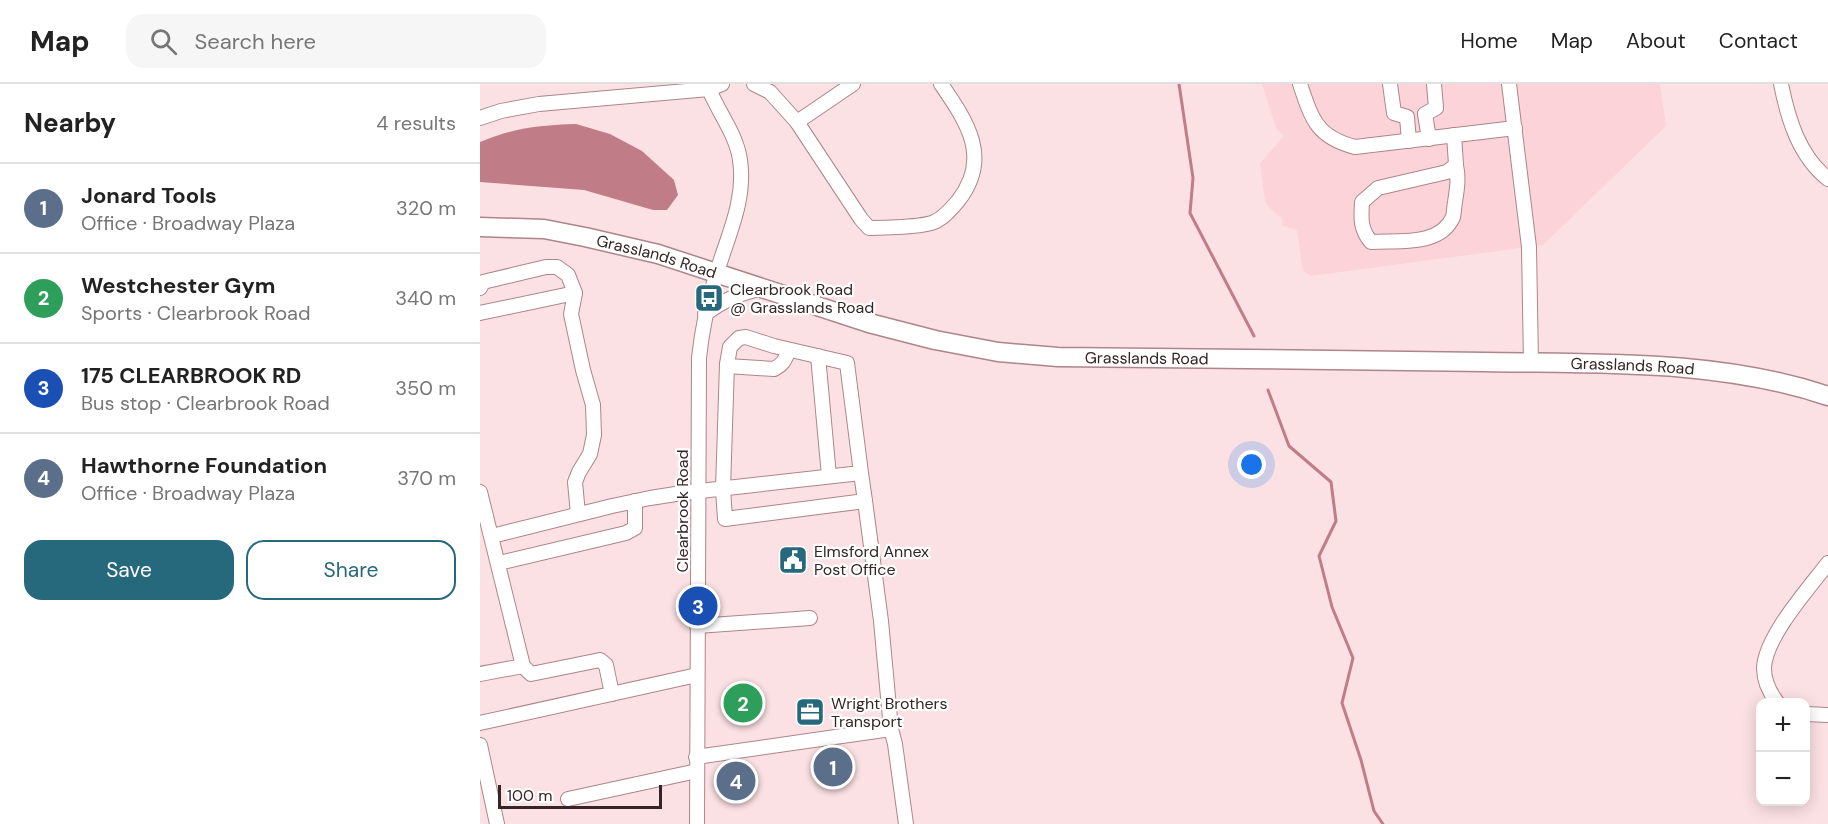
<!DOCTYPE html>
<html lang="en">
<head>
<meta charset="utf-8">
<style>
	body { margin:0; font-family:"DM Sans",sans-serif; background:#f6f6f6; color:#222 }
	.controls { position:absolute; right:18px; bottom:18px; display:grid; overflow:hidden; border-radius:12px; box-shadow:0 3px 15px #0003 }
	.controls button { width:54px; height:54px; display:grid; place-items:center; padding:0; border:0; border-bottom:2px solid #e0e0e0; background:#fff; color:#222; font:30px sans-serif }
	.scale { position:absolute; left:18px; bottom:15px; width:164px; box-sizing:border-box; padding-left:6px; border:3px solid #352527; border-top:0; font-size:16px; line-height:21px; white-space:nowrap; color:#352527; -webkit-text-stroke:4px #fff; paint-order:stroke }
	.you { position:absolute; left:772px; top:381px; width:21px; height:21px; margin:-15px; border:4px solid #fff; border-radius:50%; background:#1a73e8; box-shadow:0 0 0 9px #1a73e833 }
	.badge { display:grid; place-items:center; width:39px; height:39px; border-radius:50%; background:#27697c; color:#fff; font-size:20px; font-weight:700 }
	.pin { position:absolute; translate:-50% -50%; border:3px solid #fff; box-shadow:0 2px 6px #0006 }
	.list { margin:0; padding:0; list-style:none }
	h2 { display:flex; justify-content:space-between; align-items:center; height:78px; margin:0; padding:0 24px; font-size:26px }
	h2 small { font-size:20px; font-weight:400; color:#767676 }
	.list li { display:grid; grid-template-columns:39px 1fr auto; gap:18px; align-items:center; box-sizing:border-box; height:90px; padding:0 24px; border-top:2px solid #e0e0e0 }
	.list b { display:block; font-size:22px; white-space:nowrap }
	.list p { margin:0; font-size:20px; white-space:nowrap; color:#767676 }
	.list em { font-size:20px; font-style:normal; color:#767676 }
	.actions { display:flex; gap:12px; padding:18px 24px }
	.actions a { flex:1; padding:14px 0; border:2px solid #27697c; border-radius:18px; text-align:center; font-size:21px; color:#27697c }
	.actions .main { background:#27697c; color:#fff }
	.icon { flex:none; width:33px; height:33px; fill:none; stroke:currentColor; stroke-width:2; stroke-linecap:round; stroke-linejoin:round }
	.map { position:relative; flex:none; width:1348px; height:740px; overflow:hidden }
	header { display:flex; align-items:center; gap:36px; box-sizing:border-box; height:84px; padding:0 30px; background:#fff; border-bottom:2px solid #e0e0e0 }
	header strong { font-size:28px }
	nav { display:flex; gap:33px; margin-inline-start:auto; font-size:21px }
	.search { width:420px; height:54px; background:#f6f6f6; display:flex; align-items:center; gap:15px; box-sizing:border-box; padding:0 21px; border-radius:18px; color:#767676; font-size:22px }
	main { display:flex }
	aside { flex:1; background:#fff }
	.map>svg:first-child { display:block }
	.built { fill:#fcd3d8 }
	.water { fill:#c17d87 }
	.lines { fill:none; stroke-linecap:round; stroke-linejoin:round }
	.stream { stroke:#c17d87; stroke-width:3 }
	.minor-casing { stroke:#ad858a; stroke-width:16 }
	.major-casing { stroke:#ad858a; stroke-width:21 }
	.minor { stroke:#fff; stroke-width:14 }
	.major { stroke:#fff; stroke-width:18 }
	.labels { text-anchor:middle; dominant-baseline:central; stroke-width:4.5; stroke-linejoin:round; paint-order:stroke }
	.street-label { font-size:16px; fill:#352527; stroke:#fff }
	.poi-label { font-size:16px; fill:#352527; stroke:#fff; text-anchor:start }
</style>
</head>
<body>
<header>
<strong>Map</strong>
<div class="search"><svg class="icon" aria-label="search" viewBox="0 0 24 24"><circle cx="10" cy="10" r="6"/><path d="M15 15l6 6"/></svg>Search here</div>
<nav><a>Home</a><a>Map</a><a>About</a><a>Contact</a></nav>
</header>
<main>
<aside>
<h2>Nearby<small>4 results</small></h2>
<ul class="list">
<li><span class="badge" style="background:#5c6f8a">1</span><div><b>Jonard Tools</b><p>Office · Broadway Plaza</p></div><em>320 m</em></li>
<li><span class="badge" style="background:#2e9e5b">2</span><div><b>Westchester Gym</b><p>Sports · Clearbrook Road</p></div><em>340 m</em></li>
<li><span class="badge" style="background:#1a4fb4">3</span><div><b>175 CLEARBROOK RD</b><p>Bus stop · Clearbrook Road</p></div><em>350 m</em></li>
<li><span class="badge" style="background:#5c6f8a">4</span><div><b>Hawthorne Foundation</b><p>Office · Broadway Plaza</p></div><em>370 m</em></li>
</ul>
<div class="actions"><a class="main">Save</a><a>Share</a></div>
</aside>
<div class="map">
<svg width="1348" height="740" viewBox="0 0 1348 740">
	<rect width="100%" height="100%" fill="#fce1e4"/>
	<path class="built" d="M782,0H1180L1186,42L1063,161L831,192L823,187L817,146L803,142L802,133L798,132L787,121L785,116L780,79L804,52L796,44Z"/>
	<path class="water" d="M96,40L130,50L162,67L194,96L198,111L187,126H173L104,106L0,98V58C33,44 60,41 96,40Z"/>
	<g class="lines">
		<g class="stream">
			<path d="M699,0L713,94L710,129L774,252"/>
			<path d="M788,306L809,362L851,398L856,437L839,472L852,523L873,574L862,619L881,676L894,727L903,740"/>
		</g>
		<g class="minor-casing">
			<g id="minor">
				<path d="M274,0L290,8L317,38L381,135L389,144C403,144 443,143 454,138C464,134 472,124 478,117C512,74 487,38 461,0"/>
				<path d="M820,0C832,36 837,53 875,63L1035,44"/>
				<path d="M910,0L914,29L927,33L929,57"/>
				<path d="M1029,0L1049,163L1051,279"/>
				<path d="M1301,0C1308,35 1319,72 1348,95"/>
				<path d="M0,34L21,27L59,20L229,5L242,0"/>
				<path d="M317,38L373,0"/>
				<path d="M974,51L976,81L967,88L898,104L882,118C881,134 880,145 891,158C917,156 960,163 973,133C974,129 974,123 975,118C977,105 979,94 976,81"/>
				<path d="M949,55L945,30L956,24L954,0"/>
				<path d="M0,204L3,198L66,183H77L88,191L95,209L91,230L103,286L113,321L114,351L110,370L99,388L95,398L98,430"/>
				<path d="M0,229L95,209"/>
				<path d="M225,230C244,216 260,209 283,204"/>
				<path d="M338,272L349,392"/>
				<path d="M247,282L294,285C304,280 305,275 309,266"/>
				<path d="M0,408L43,582L51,590L120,576L126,581L132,610"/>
				<path d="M385,417L401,537L411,645L415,660L426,740"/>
				<path d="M12,452L132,422L170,414L202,409L381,389L385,417L245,435L243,405L247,280L250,263L259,254L266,253L294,262L367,279L381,389"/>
				<path d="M19,479L146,449L155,444V417"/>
				<path d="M217,542L330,534"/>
				<path d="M0,590L43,582"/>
				<path d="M1297,618C1290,609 1284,596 1284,584C1285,553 1329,504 1348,479"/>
				<path d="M1326,630L1348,631"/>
				<path d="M0,639L217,591"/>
				<path d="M0,661L17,740"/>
				<path d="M216,673L411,645"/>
				<path d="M88,715L217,687"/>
				<path d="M217,740L219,274C222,245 228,217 237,188C248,151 266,116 260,76C256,48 236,26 227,0"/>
			</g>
		</g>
		<g class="major-casing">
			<g id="major">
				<path id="s1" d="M0,143L64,145L105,153L178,170L389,239L455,256L518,268L578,273C720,274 863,276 1005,278C1119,280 1238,275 1348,312"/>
			</g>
		</g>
		<use href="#minor" class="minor"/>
		<use href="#major" class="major"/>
	</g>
	<defs>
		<g id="bus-square" transform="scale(1.5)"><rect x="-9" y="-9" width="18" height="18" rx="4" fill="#27697c" stroke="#fff"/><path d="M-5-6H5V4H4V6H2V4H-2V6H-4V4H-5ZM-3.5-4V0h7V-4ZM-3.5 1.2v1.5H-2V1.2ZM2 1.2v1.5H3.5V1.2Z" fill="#fff"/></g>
		<g id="civic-square" transform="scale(1.5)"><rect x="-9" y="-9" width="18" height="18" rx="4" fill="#27697c" stroke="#fff"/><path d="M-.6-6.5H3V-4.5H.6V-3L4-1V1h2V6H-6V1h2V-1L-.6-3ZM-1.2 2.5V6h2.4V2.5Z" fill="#fff"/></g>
		<g id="office-square" transform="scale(1.5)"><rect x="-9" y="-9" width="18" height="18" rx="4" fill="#27697c" stroke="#fff"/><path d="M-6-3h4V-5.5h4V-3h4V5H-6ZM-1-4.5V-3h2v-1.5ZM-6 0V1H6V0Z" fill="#fff"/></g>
	</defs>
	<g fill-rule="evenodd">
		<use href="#bus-square" x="229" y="214"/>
		<use href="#civic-square" x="313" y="476"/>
		<use href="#office-square" x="330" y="628"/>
	</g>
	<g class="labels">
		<g class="street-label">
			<text stroke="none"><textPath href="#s1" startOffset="180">Grasslands Road</textPath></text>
			<text stroke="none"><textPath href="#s1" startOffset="684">Grasslands Road</textPath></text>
			<text stroke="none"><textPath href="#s1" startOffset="1170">Grasslands Road</textPath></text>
			<text transform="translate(202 427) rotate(-90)">Clearbrook Road</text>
		</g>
		<g class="poi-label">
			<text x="250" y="205">Clearbrook Road<tspan x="250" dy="18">@ Grasslands Road</tspan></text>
			<text x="334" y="467">Elmsford Annex<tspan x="334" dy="18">Post Office</tspan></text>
			<text x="351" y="619">Wright Brothers<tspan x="351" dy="18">Transport</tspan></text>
		</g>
	</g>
</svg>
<div class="controls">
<button>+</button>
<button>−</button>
</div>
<div class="scale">100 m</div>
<div class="you"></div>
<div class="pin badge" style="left:353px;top:683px;background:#5c6f8a">1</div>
<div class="pin badge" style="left:263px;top:619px;background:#2e9e5b">2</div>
<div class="pin badge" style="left:218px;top:522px;background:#1a4fb4">3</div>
<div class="pin badge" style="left:256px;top:697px;background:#5c6f8a">4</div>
</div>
</main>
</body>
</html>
